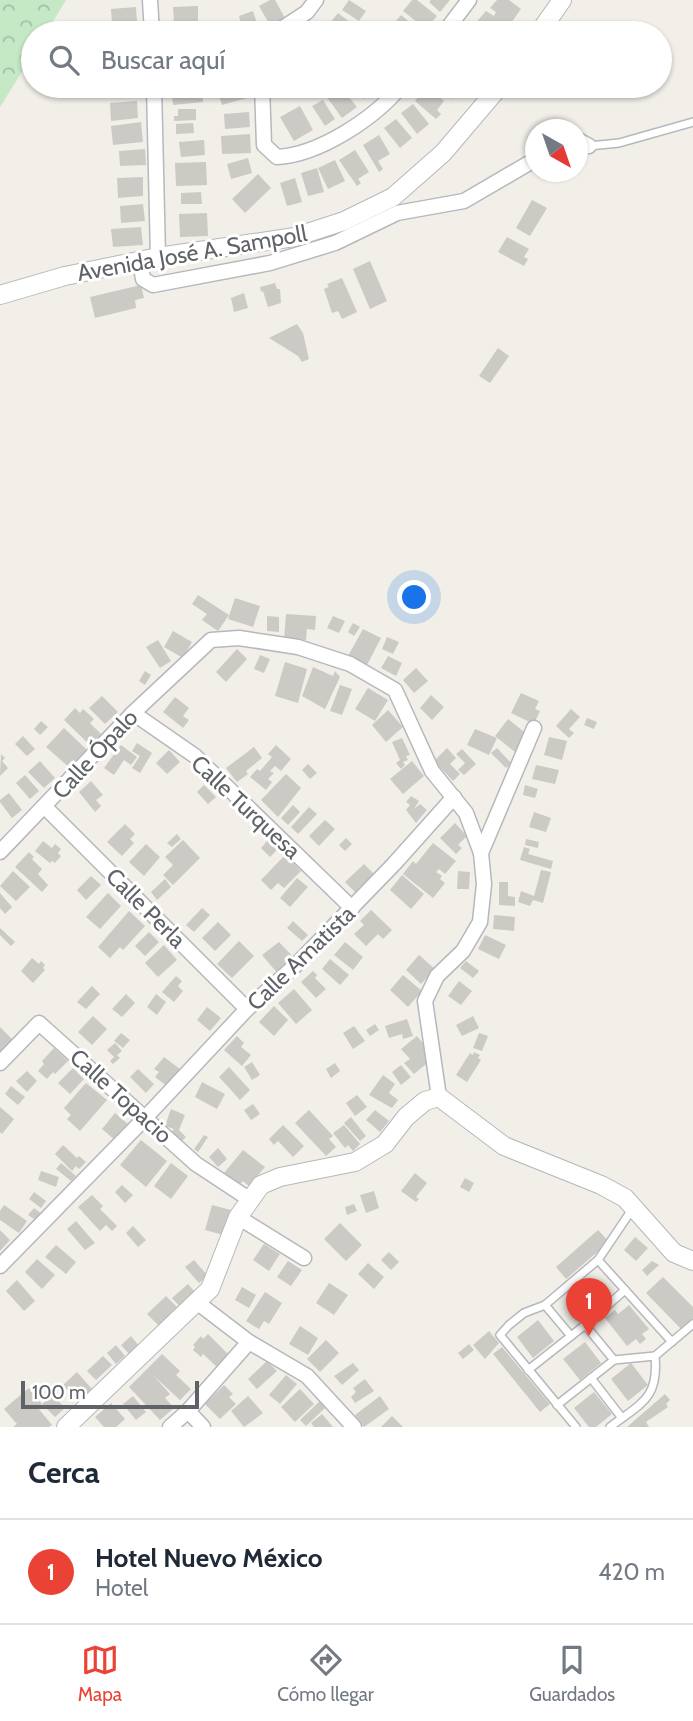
<!DOCTYPE html>
<html lang="es">
<head>
<meta charset="utf-8">
<style>
	body { margin:0; font-family:Cabin,sans-serif; background:#f2f2f3; color:#1f2937 }
	.compass { position:absolute; left:525px; top:119px; width:63px; height:63px; border-radius:50%; background:#fff; box-shadow:0 2px 5px #0004; rotate:140deg }
	.scale { position:absolute; left:21px; bottom:18px; width:178px; box-sizing:border-box; padding-left:7px; border:4px solid #5f6368; border-top:0; font-size:19px; line-height:24px; white-space:nowrap; color:#5f6368; -webkit-text-stroke:5px #fff; paint-order:stroke }
	.you { position:absolute; left:415px; top:598px; width:24px; height:24px; margin:-18px; border:5px solid #fff; border-radius:50%; background:#1a73e8; box-shadow:0 0 0 10px #1a73e833 }
	.badge { display:grid; place-items:center; width:46px; height:46px; border-radius:50%; background:#ea4335; color:#fff; font-size:23px; font-weight:700 }
	.pin { position:absolute; translate:-50% -58px; filter:drop-shadow(0 2px 4px #0008) }
	.pin::after { content:''; position:absolute; top:37px; width:24px; height:21px; background:inherit; clip-path:polygon(0 0,100% 0,50% 100%) }
	.list { margin:0; padding:0; list-style:none }
	h2 { display:flex; justify-content:space-between; align-items:center; height:91px; margin:0; padding:0 28px; font-size:30px }
	h2 small { font-size:23px; font-weight:400; color:#747a83 }
	.list li { display:grid; grid-template-columns:46px 1fr auto; gap:21px; align-items:center; box-sizing:border-box; height:105px; padding:0 28px; border-top:2px solid #e0e1e3 }
	.list b { display:block; font-size:26px; white-space:nowrap }
	.list p { margin:0; font-size:23px; white-space:nowrap; color:#747a83 }
	.list em { font-size:23px; font-style:normal; color:#747a83 }
	.icon { flex:none; width:38px; height:38px; fill:none; stroke:currentColor; stroke-width:2; stroke-linecap:round; stroke-linejoin:round }
	.map { position:relative; flex:none; width:693px; height:1427px; overflow:hidden }
	.search { position:absolute; background:#fff; box-shadow:0 2px 5px #0004; left:21px; right:21px; top:21px; height:77px; display:flex; align-items:center; gap:18px; box-sizing:border-box; padding:0 24px; border-radius:38px; color:#747a83; font-size:26px }
	.sheet { height:196px; background:#fff }
	nav { display:flex; justify-content:space-around; align-items:center; box-sizing:border-box; height:98px; border-top:2px solid #e0e1e3; background:#fff; font-size:19px; color:#747a83 }
	nav a { display:grid; justify-items:center; gap:4px }
	nav .on { color:#ea4335 }
	.map>svg:first-child { display:block }
	.forest { fill:url(#forest-crowns) }
	.building { fill:#cccac5 }
	.lines { fill:none; stroke-linecap:round; stroke-linejoin:round }
	.service-casing { stroke:#b5b8bc; stroke-width:10 }
	.minor-casing { stroke:#b5b8bc; stroke-width:17 }
	.tertiary-casing { stroke:#b5b8bc; stroke-width:20 }
	.service { stroke:#fff; stroke-width:7 }
	.minor { stroke:#fff; stroke-width:14 }
	.tertiary { stroke:#fff; stroke-width:18 }
	.labels { text-anchor:middle; dominant-baseline:central; stroke-width:6; stroke-linejoin:round; paint-order:stroke }
	.street-label { font-size:23px; fill:#5f6368; stroke:#fff }
</style>
</head>
<body>
<div class="map">
<svg width="693" height="1427" viewBox="0 0 693 1427">
	<defs>
		<pattern id="forest-crowns" width="20" height="18" patternUnits="userSpaceOnUse" patternTransform="scale(1.75)"><rect width="20" height="18" fill="#c5e8c5"/><path d="M2 6a3 3 0 1 1 6 0M12 15a3 3 0 1 1 6 0" fill="none" stroke="#a3c0a4"/></pattern>
	</defs>
	<rect width="100%" height="100%" fill="#f1efe8"/>
	<path class="forest" d="M0,0H66L46,33H33V54L0,107Z"/>
	<g class="building">
		<path d="M270,0H275L285,18L271,27L259,6Z"/>
		<path d="M349,0L366,11L359,21L342,10Z"/>
		<path d="M412,0H417L437,16L426,29L403,11Z"/>
		<path d="M431,0H450L440,12L429,2Z"/>
		<path d="M497,0H509L521,9L511,23L501,26L495,33H480L472,27L486,11L494,16L496,12L490,8Z"/>
		<path d="M198,6V22L174,23L173,7Z"/>
		<path d="M136,7L137,22L112,24L111,9Z"/>
		<path d="M253,11L260,33H244L239,16Z"/>
		<path d="M338,13L355,26L350,33H344L330,23Z"/>
		<path d="M401,15L423,33H391L388,31Z"/>
		<path d="M230,22L233,33H218L216,25Z"/>
		<path d="M109,86H137L138,94L110,96Z"/>
		<path d="M171,86H202L203,102L173,105Z"/>
		<path d="M216,86H246L250,97L222,105Z"/>
		<path d="M340,86L357,107L342,118L326,96Z"/>
		<path d="M351,86H375L377,87L364,99Z"/>
		<path d="M427,86L444,101L437,110L441,114L436,119L415,101Z"/>
		<path d="M436,86H463L453,99Z"/>
		<path d="M323,100L335,119L325,126L312,106Z"/>
		<path d="M137,101L138,118L111,121L110,103Z"/>
		<path d="M413,104L429,124L417,134L401,113Z"/>
		<path d="M300,106L313,130L294,141L280,117Z"/>
		<path d="M178,109H196V120L174,121V116H178Z"/>
		<path d="M249,112L250,127L225,129L224,114Z"/>
		<path d="M396,119L412,138L400,148L384,128Z"/>
		<path d="M141,122L143,142L113,145L111,126Z"/>
		<path d="M193,123L194,133L176,134V124Z"/>
		<path d="M250,134L251,153L222,154L221,136Z"/>
		<path d="M379,135L390,154L378,161L383,169L379,172L363,145Z"/>
		<path d="M204,140L205,155L181,157L179,142Z"/>
		<path d="M145,149L146,165L120,166L119,151Z"/>
		<path d="M355,150L369,172L358,179L361,183L357,186L339,160Z"/>
		<path d="M248,158L252,173L231,179L227,164Z"/>
		<path d="M335,160L345,181L328,189L318,168Z"/>
		<path d="M206,162L207,185L176,186L175,163Z"/>
		<path d="M317,168L324,192L308,196L301,173Z"/>
		<path d="M258,174L271,188L245,213L232,199Z"/>
		<path d="M143,177V196L118,198L117,178Z"/>
		<path d="M295,178L302,202L287,206L280,183Z"/>
		<path d="M201,192L202,204H181V193Z"/>
		<path d="M532,200L547,208L530,236L516,228Z"/>
		<path d="M143,204L145,221L121,223L120,206Z"/>
		<path d="M207,213L208,236L180,237L179,214Z"/>
		<path d="M141,227L143,245L113,247L111,229Z"/>
		<path d="M507,237L529,249L524,257L528,259L524,266L498,252Z"/>
		<path d="M370,261L387,301L370,309L353,269Z"/>
		<path d="M342,278L357,312L342,319L338,311L332,313L324,289L329,287L327,284Z"/>
		<path d="M275,283L277,289H280L281,303L268,307L263,291L261,292L260,287Z"/>
		<path d="M141,285L144,298L135,300L136,308L95,318L90,297Z"/>
		<path d="M244,293L248,308L234,312L231,298Z"/>
		<path d="M297,324L303,333L309,359L302,362L298,356L269,338Z"/>
		<path d="M498,348L509,356L490,383L479,376Z"/>
		<path d="M198,595L229,615L218,631L202,620L207,614L192,604Z"/>
		<path d="M235,598L260,606L253,627L228,619Z"/>
		<path d="M286,614L316,616L315,630L307,629L306,640L284,639Z"/>
		<path d="M267,616L279,617V632L267,631Z"/>
		<path d="M333,616L345,621L339,633L327,628Z"/>
		<path d="M353,623L360,627L354,636L348,632Z"/>
		<path d="M363,629L381,638L367,665L348,656Z"/>
		<path d="M173,631L192,642L183,658L164,647Z"/>
		<path d="M387,637L399,642L393,654L382,649Z"/>
		<path d="M158,640L171,661L160,668L146,647Z"/>
		<path d="M237,649L247,659L226,682L216,672Z"/>
		<path d="M260,655L270,659L264,673L254,669Z"/>
		<path d="M388,656L402,663L396,676L381,668Z"/>
		<path d="M285,662L307,669L298,703L275,696Z"/>
		<path d="M313,667L333,676L335,671L340,677L325,709L302,696Z"/>
		<path d="M416,668L428,681L414,693L403,680Z"/>
		<path d="M145,671L151,675L145,685L139,681Z"/>
		<path d="M340,685L352,689L342,715L330,711Z"/>
		<path d="M368,688L388,700L375,721L355,709Z"/>
		<path d="M521,693L539,701L535,709L540,711L534,724L511,713Z"/>
		<path d="M431,695L444,707L432,720L420,708Z"/>
		<path d="M102,696L118,712L105,724L89,708Z"/>
		<path d="M175,697L189,708L183,716L189,720L183,728L163,712Z"/>
		<path d="M75,708L80,713L83,709L94,719L90,723L103,736L92,747L64,720Z"/>
		<path d="M571,709L580,717L569,729L574,733L569,738L556,726Z"/>
		<path d="M388,710L403,727L386,742L372,725Z"/>
		<path d="M587,718L597,722L594,729L584,725Z"/>
		<path d="M508,719L528,735L515,752L495,736Z"/>
		<path d="M41,721L48,727L40,735L34,729Z"/>
		<path d="M64,728L87,750L70,768L46,747Z"/>
		<path d="M475,729L497,738L489,755L467,745Z"/>
		<path d="M23,736L35,749L27,756L15,744Z"/>
		<path d="M549,737L567,741L562,760L544,755Z"/>
		<path d="M402,738L410,755L406,756L408,760L403,762L405,765L401,769L396,763L400,760L392,742Z"/>
		<path d="M137,743L152,753L140,773L132,768L140,756L132,751Z"/>
		<path d="M121,745L137,757L131,765L124,760L114,775L104,768Z"/>
		<path d="M276,745L291,759L281,771L275,766L270,771L274,773L268,779L272,782L266,790L250,777L257,769L260,771L272,757L268,754Z"/>
		<path d="M254,747L262,758L246,771L248,774L237,782L226,768Z"/>
		<path d="M447,748L456,758L450,764L460,774L453,781L434,761Z"/>
		<path d="M497,748L511,763L506,768L491,753Z"/>
		<path d="M462,749L476,764L464,775L458,770L465,763L456,754Z"/>
		<path d="M169,750L180,762L167,774L156,763Z"/>
		<path d="M1,754L5,758L2,761L8,768L0,776Z"/>
		<path d="M40,761L55,778L44,788L28,772Z"/>
		<path d="M412,761L424,776L403,794L390,779Z"/>
		<path d="M308,764L317,773L310,779L302,770Z"/>
		<path d="M536,765L559,770L555,784L532,779Z"/>
		<path d="M286,774L301,788L278,817L261,800Z"/>
		<path d="M25,775L39,791L30,799L16,783Z"/>
		<path d="M91,781L103,795L96,800L101,806L95,812L79,792Z"/>
		<path d="M204,785L216,797L208,804L197,792Z"/>
		<path d="M525,785L538,789L535,798L523,795Z"/>
		<path d="M9,793L22,810L12,818L0,802V800Z"/>
		<path d="M411,796L419,801L414,809L420,804L427,810L416,823L406,810L410,805L406,802Z"/>
		<path d="M293,805L300,812L288,825L281,818Z"/>
		<path d="M309,807L317,814L298,834L291,827Z"/>
		<path d="M534,812L551,818L546,832L529,827Z"/>
		<path d="M325,820L335,829L319,846L309,836Z"/>
		<path d="M455,823L467,836L458,845L462,848L456,854L440,838Z"/>
		<path d="M125,824L135,834L130,839L134,843L122,856L107,842Z"/>
		<path d="M177,834L181,839L172,847L167,843Z"/>
		<path d="M346,838L352,844L345,851L339,845Z"/>
		<path d="M526,839L539,842L538,848L525,845Z"/>
		<path d="M183,840L200,858L173,885L163,875L173,865L165,857Z"/>
		<path d="M268,840L277,850L270,857L261,848Z"/>
		<path d="M43,841L52,848L55,844L61,849L58,853L61,856L55,863L52,861L50,863L35,851Z"/>
		<path d="M433,843L456,861L445,874L439,869L436,872L442,876L440,879L445,883L433,898L403,874L413,861L416,864Z"/>
		<path d="M146,844L160,857L144,876L129,862Z"/>
		<path d="M524,847L530,849L528,854L553,861L551,869L520,860Z"/>
		<path d="M29,852L34,857L32,859L42,869L38,874L48,885L42,892L15,867Z"/>
		<path d="M285,855L301,871L284,888L278,883L271,890L261,880Z"/>
		<path d="M364,864L374,874L355,892L345,882Z"/>
		<path d="M541,870L551,872L543,903L533,900L530,906L518,902L521,891L534,896Z"/>
		<path d="M13,871L30,887L16,901L0,886Z"/>
		<path d="M458,871L470,872L469,889H457Z"/>
		<path d="M402,875L424,894L411,909L390,890Z"/>
		<path d="M91,876L101,885L86,900L77,890Z"/>
		<path d="M297,878L308,887L290,907L280,898Z"/>
		<path d="M165,879L171,887L157,900L151,892Z"/>
		<path d="M499,882H508V896L515,897V906L499,905Z"/>
		<path d="M0,893L12,907L5,914L0,908Z"/>
		<path d="M108,893L121,906L100,929L86,917Z"/>
		<path d="M202,908L210,915L194,932L186,925Z"/>
		<path d="M371,910L392,930L383,939L378,934L366,946L354,934L364,925L360,921Z"/>
		<path d="M129,911L145,926L123,950L120,947L110,958L98,947Z"/>
		<path d="M494,915L515,917L514,931L493,929Z"/>
		<path d="M293,921L308,935L302,941L287,928Z"/>
		<path d="M218,922L231,935L215,951L202,938Z"/>
		<path d="M0,928L15,942L11,946L0,935Z"/>
		<path d="M149,932L159,942L145,956L135,946Z"/>
		<path d="M485,935L506,945L499,959L478,949Z"/>
		<path d="M239,941L254,956L232,978L217,964Z"/>
		<path d="M279,942L296,960L279,975L262,955Z"/>
		<path d="M345,942L363,957L353,970L334,955Z"/>
		<path d="M164,945L177,960L158,977L145,963Z"/>
		<path d="M419,955L435,969L421,984L406,970Z"/>
		<path d="M32,958L39,964L41,961L45,965L43,968L45,970L33,983L21,971Z"/>
		<path d="M330,959L349,975L340,985L322,969Z"/>
		<path d="M466,961L479,971L473,978L460,968Z"/>
		<path d="M313,971L317,975L315,978L326,989L316,998L301,982Z"/>
		<path d="M403,975L422,991L408,1007L390,990Z"/>
		<path d="M176,976L182,981L178,986L183,991L174,1002L162,992Z"/>
		<path d="M459,981L472,991L461,1005L448,996Z"/>
		<path d="M92,986L100,994L86,1009L77,1002Z"/>
		<path d="M294,989L312,1010L296,1024L278,1003Z"/>
		<path d="M126,994L135,1003L122,1017L112,1009Z"/>
		<path d="M156,994L166,1002L157,1015L147,1007Z"/>
		<path d="M274,1006L288,1020L274,1036L259,1022Z"/>
		<path d="M207,1007L221,1018L210,1031L197,1020Z"/>
		<path d="M93,1016L107,1029L92,1045L78,1032Z"/>
		<path d="M473,1016L479,1028L462,1036L456,1025Z"/>
		<path d="M407,1019L413,1036L403,1039L402,1034L389,1038L385,1026Z"/>
		<path d="M375,1024L379,1030L370,1036L366,1030Z"/>
		<path d="M354,1026L365,1041L353,1049L343,1033Z"/>
		<path d="M0,1027L15,1042L0,1057Z"/>
		<path d="M121,1033L130,1040L123,1048L114,1041Z"/>
		<path d="M479,1033L488,1036L482,1051L473,1048Z"/>
		<path d="M237,1036L244,1043L241,1047L251,1055L242,1066L224,1050Z"/>
		<path d="M417,1036L429,1050L425,1053L431,1060L414,1074L404,1063L410,1059L401,1049Z"/>
		<path d="M115,1043L122,1051L117,1055L120,1058L113,1064L110,1061L114,1057L107,1050Z"/>
		<path d="M54,1048L68,1061L55,1074L53,1072L47,1079L38,1071L44,1064L42,1061Z"/>
		<path d="M474,1052L480,1055L478,1058L481,1060L467,1082L456,1075L470,1053L473,1055Z"/>
		<path d="M164,1057L180,1069L168,1087L155,1077L159,1072L154,1069Z"/>
		<path d="M252,1062L260,1075L252,1080L244,1067Z"/>
		<path d="M335,1063L340,1071L331,1078L326,1069Z"/>
		<path d="M401,1065L411,1077L401,1085L392,1072Z"/>
		<path d="M229,1067L250,1090L240,1100L219,1077Z"/>
		<path d="M73,1068L84,1079L70,1094L58,1083Z"/>
		<path d="M138,1069L154,1084L146,1093L130,1077Z"/>
		<path d="M27,1071L37,1081L27,1092L16,1081Z"/>
		<path d="M383,1075L395,1084L389,1093L398,1100L392,1108L369,1095Z"/>
		<path d="M202,1082L225,1094L217,1109L195,1097Z"/>
		<path d="M86,1083L107,1100L80,1131L67,1119L71,1115L64,1108Z"/>
		<path d="M11,1086L25,1097L18,1105L5,1094Z"/>
		<path d="M357,1095L367,1107L355,1116L346,1103Z"/>
		<path d="M253,1104L260,1114L251,1120L244,1110Z"/>
		<path d="M0,1107L14,1119L2,1134L0,1132Z"/>
		<path d="M171,1109L185,1115L179,1130L186,1137L180,1143L170,1133L174,1129L165,1126Z"/>
		<path d="M309,1110L333,1136L329,1139L336,1147L326,1156L295,1123Z"/>
		<path d="M375,1110L389,1121L380,1132L366,1120Z"/>
		<path d="M115,1113L128,1124L115,1140L102,1129Z"/>
		<path d="M351,1117L366,1136L360,1141L344,1123Z"/>
		<path d="M283,1125L304,1146L293,1157L278,1141L274,1145L269,1139Z"/>
		<path d="M344,1125L360,1144L353,1151L348,1145L345,1148L333,1133Z"/>
		<path d="M204,1135L208,1137L198,1152L194,1149Z"/>
		<path d="M141,1140L167,1161L146,1187L120,1165Z"/>
		<path d="M63,1145L77,1158L79,1156L86,1162L79,1169L76,1166L72,1171L55,1154Z"/>
		<path d="M218,1148L227,1159L218,1167L209,1157Z"/>
		<path d="M243,1150L265,1167L249,1186L243,1181L239,1185L224,1173Z"/>
		<path d="M61,1163L76,1176L71,1181L56,1169Z"/>
		<path d="M171,1163L188,1176L171,1199L154,1186Z"/>
		<path d="M41,1171L59,1177L56,1187L38,1180Z"/>
		<path d="M415,1173L427,1183L416,1197L419,1199L416,1202L401,1191Z"/>
		<path d="M465,1178L474,1183L469,1192L460,1187Z"/>
		<path d="M122,1185L133,1195L125,1203L115,1192Z"/>
		<path d="M374,1191L379,1208L366,1213L360,1195Z"/>
		<path d="M34,1192L46,1201L41,1208L29,1199Z"/>
		<path d="M92,1195L103,1206L100,1209L117,1226L112,1231L106,1225L100,1231L78,1207Z"/>
		<path d="M354,1204L357,1211L347,1215L345,1207Z"/>
		<path d="M4,1205L27,1221L19,1233L0,1220V1211Z"/>
		<path d="M212,1205L231,1210L223,1235L205,1230Z"/>
		<path d="M34,1208L42,1214L37,1221L28,1215Z"/>
		<path d="M76,1221L95,1243L85,1250L67,1229Z"/>
		<path d="M340,1223L362,1245L346,1261L324,1239Z"/>
		<path d="M133,1226L146,1240L138,1247L126,1233Z"/>
		<path d="M0,1230L10,1240L0,1251Z"/>
		<path d="M598,1230L609,1242L566,1279L556,1267Z"/>
		<path d="M635,1237L648,1248L636,1261L624,1250Z"/>
		<path d="M264,1244L280,1254L269,1271L253,1260Z"/>
		<path d="M56,1245L76,1262L66,1274L45,1257Z"/>
		<path d="M389,1252L399,1262L391,1270L381,1260Z"/>
		<path d="M37,1259L55,1275L42,1289L25,1272Z"/>
		<path d="M194,1260L208,1276L199,1283L185,1267Z"/>
		<path d="M288,1261L302,1270L291,1286L277,1277Z"/>
		<path d="M652,1261L659,1265L647,1276L642,1270Z"/>
		<path d="M368,1263L384,1277L374,1289L358,1274Z"/>
		<path d="M663,1277L693,1307V1320L682,1330L646,1293Z"/>
		<path d="M588,1279L606,1299L587,1317L569,1296Z"/>
		<path d="M17,1280L35,1301L24,1311L6,1291Z"/>
		<path d="M329,1283L348,1295L334,1315L316,1303Z"/>
		<path d="M188,1284L195,1292L185,1300L188,1302L181,1308L172,1298Z"/>
		<path d="M242,1287L256,1295L249,1308L235,1300Z"/>
		<path d="M265,1292L282,1303L269,1324L264,1321L259,1329L246,1321Z"/>
		<path d="M166,1296L178,1308L159,1326L147,1314Z"/>
		<path d="M629,1305L649,1329L642,1334L646,1339L640,1344L636,1339L627,1346L605,1318L615,1310L618,1314Z"/>
		<path d="M538,1320L554,1341L533,1358L517,1337Z"/>
		<path d="M300,1326L318,1338L308,1355L289,1344Z"/>
		<path d="M489,1331L499,1343L485,1359L473,1345Z"/>
		<path d="M208,1334L228,1354L217,1367L203,1354L201,1357L193,1350L195,1347L193,1345L201,1336L203,1339Z"/>
		<path d="M131,1336L139,1346L129,1354L121,1345Z"/>
		<path d="M326,1340L339,1353L320,1372L307,1359Z"/>
		<path d="M585,1342L601,1363L580,1380L563,1359Z"/>
		<path d="M469,1344L474,1350L463,1359L458,1353Z"/>
		<path d="M116,1345L125,1356L116,1364L107,1353Z"/>
		<path d="M502,1347L550,1404L540,1412L493,1354Z"/>
		<path d="M162,1354L180,1371L176,1375L191,1389L180,1400L154,1376L170,1394L165,1398L174,1408L160,1420L129,1387Z"/>
		<path d="M103,1356L112,1365L96,1380L87,1371Z"/>
		<path d="M267,1361L277,1371L257,1389L248,1379Z"/>
		<path d="M353,1363L359,1370L342,1385L334,1376Z"/>
		<path d="M631,1363L648,1385L628,1401L611,1379Z"/>
		<path d="M77,1372L92,1389L78,1402L63,1385Z"/>
		<path d="M286,1375L297,1384L280,1404L269,1395Z"/>
		<path d="M365,1379L374,1391L355,1403L351,1397L356,1392L353,1388Z"/>
		<path d="M224,1385L233,1394L229,1397L236,1404L220,1419L205,1404Z"/>
		<path d="M29,1388L42,1404L38,1408L52,1425L49,1427H13L17,1424L4,1409Z"/>
		<path d="M300,1389L314,1404L295,1422L281,1407Z"/>
		<path d="M594,1392L612,1414L596,1427H589L574,1408Z"/>
		<path d="M665,1394L670,1400L666,1404L668,1407L646,1422L649,1427H627Z"/>
		<path d="M53,1395L65,1408L55,1417L42,1404Z"/>
		<path d="M133,1396L146,1412L136,1420L123,1404Z"/>
		<path d="M248,1396L263,1413L244,1427L231,1411Z"/>
		<path d="M380,1396L389,1409L364,1427L355,1415Z"/>
		<path d="M320,1401L326,1407L306,1426L300,1420Z"/>
		<path d="M111,1403L125,1419L116,1427H104L95,1417Z"/>
		<path d="M322,1414L333,1427H314L311,1423Z"/>
		<path d="M392,1416L403,1427H381Z"/>
	</g>
	<g class="lines">
		<g class="service-casing">
			<g id="service">
				<path d="M589,146L619,143L693,122"/>
				<path d="M598,1260L672,1342"/>
				<path d="M545,1305L571,1336"/>
				<path d="M614,1360L585,1325L625,1290"/>
				<path d="M528,1370L585,1325"/>
				<path d="M591,1378L622,1418"/>
				<path d="M557,1405L614,1360L655,1356"/>
				<path d="M576,1427L500,1335L509,1325L524,1313L545,1305L598,1260L633,1208"/>
				<path d="M610,1427C641,1403 659,1399 655,1356L693,1324"/>
			</g>
		</g>
		<g class="minor-casing">
			<g id="minor">
				<path d="M150,0L152,33"/>
				<path d="M275,33L307,12L316,0"/>
				<path d="M444,33L469,0"/>
				<path d="M154,86L158,257"/>
				<path d="M262,86L264,145L277,157C319,155 375,118 401,86"/>
				<path d="M578,140L589,146"/>
				<path d="M140,261L143,279L153,285L270,263L335,243L397,213L464,201L536,159"/>
				<path d="M133,713L195,756L352,908"/>
				<path d="M45,807L247,1009"/>
				<path d="M0,852L133,713L211,640L239,638L298,647L350,664L395,690L432,771L466,813L481,853L484,884L480,922L463,951L437,976L425,1001L439,1097"/>
				<path d="M481,853L534,728"/>
				<path d="M0,1063L39,1023L196,1164L249,1199"/>
				<path d="M238,1217L304,1258"/>
				<path d="M0,1266L146,1117L247,1009L297,964L394,864L454,797"/>
				<path d="M198,1303L249,1342L307,1376L354,1427"/>
				<path d="M188,1411L203,1427"/>
				<path d="M170,1427L188,1411L249,1342"/>
			</g>
		</g>
		<g class="tertiary-casing">
			<g id="tertiary">
				<path d="M539,33L562,0"/>
				<path d="M0,295L65,276L158,257L295,237L344,221L393,197L443,153L500,86"/>
				<path d="M66,1427L210,1289L238,1217L261,1185L280,1177L355,1162L385,1144L406,1117L425,1101L439,1097L504,1146L601,1185L625,1198L674,1253L693,1261"/>
			</g>
		</g>
		<use href="#service" class="service"/>
		<use href="#minor" class="minor"/>
		<use href="#tertiary" class="tertiary"/>
	</g>
	<g class="labels">
		<g class="street-label">
			<text transform="translate(192 253) rotate(-10)">Avenida José A. Sampoll</text>
			<text transform="translate(95 754) rotate(-47)">Calle Ópalo</text>
			<text transform="translate(246 807) rotate(43)">Calle Turquesa</text>
			<text transform="translate(146 908) rotate(45)">Calle Perla</text>
			<text transform="translate(301 958) rotate(-44)">Calle Amatista</text>
			<text transform="translate(121 1096) rotate(42)">Calle Topacio</text>
		</g>
	</g>
</svg>
<svg class="compass" viewBox="-18 -18 36 36"><path d="M0-13l5 13h-10z" fill="#e53935"/><path d="M0 13l5-13h-10z" fill="#747a83"/></svg>
<div class="scale">100 m</div>
<div class="you"></div>
<div class="pin badge" style="left:589px;top:1336px">1</div>
<div class="search"><svg class="icon" aria-label="search" viewBox="0 0 24 24"><circle cx="10" cy="10" r="6"/><path d="M15 15l6 6"/></svg>Buscar aquí</div>
</div>
<section class="sheet">
<h2>Cerca<small></small></h2>
<ul class="list">
<li><span class="badge">1</span><div><b>Hotel Nuevo México</b><p>Hotel</p></div><em>420 m</em></li>
</ul>
</section>
<nav>
<a class="on"><svg class="icon" aria-label="map" viewBox="0 0 24 24"><path d="M3 6l6-2 6 2 6-2v14l-6 2-6-2-6 2zM9 4v14M15 6v14"/></svg>Mapa</a>
<a><svg class="icon" aria-label="directions" viewBox="0 0 24 24"><path d="M12 3l9 9-9 9-9-9zM9 14v-3h6M13 9l2 2-2 2"/></svg>Cómo llegar</a>
<a><svg class="icon" aria-label="saved" viewBox="0 0 24 24"><path d="M7 4h10v16l-5-4-5 4z"/></svg>Guardados</a>
</nav>
</body>
</html>
